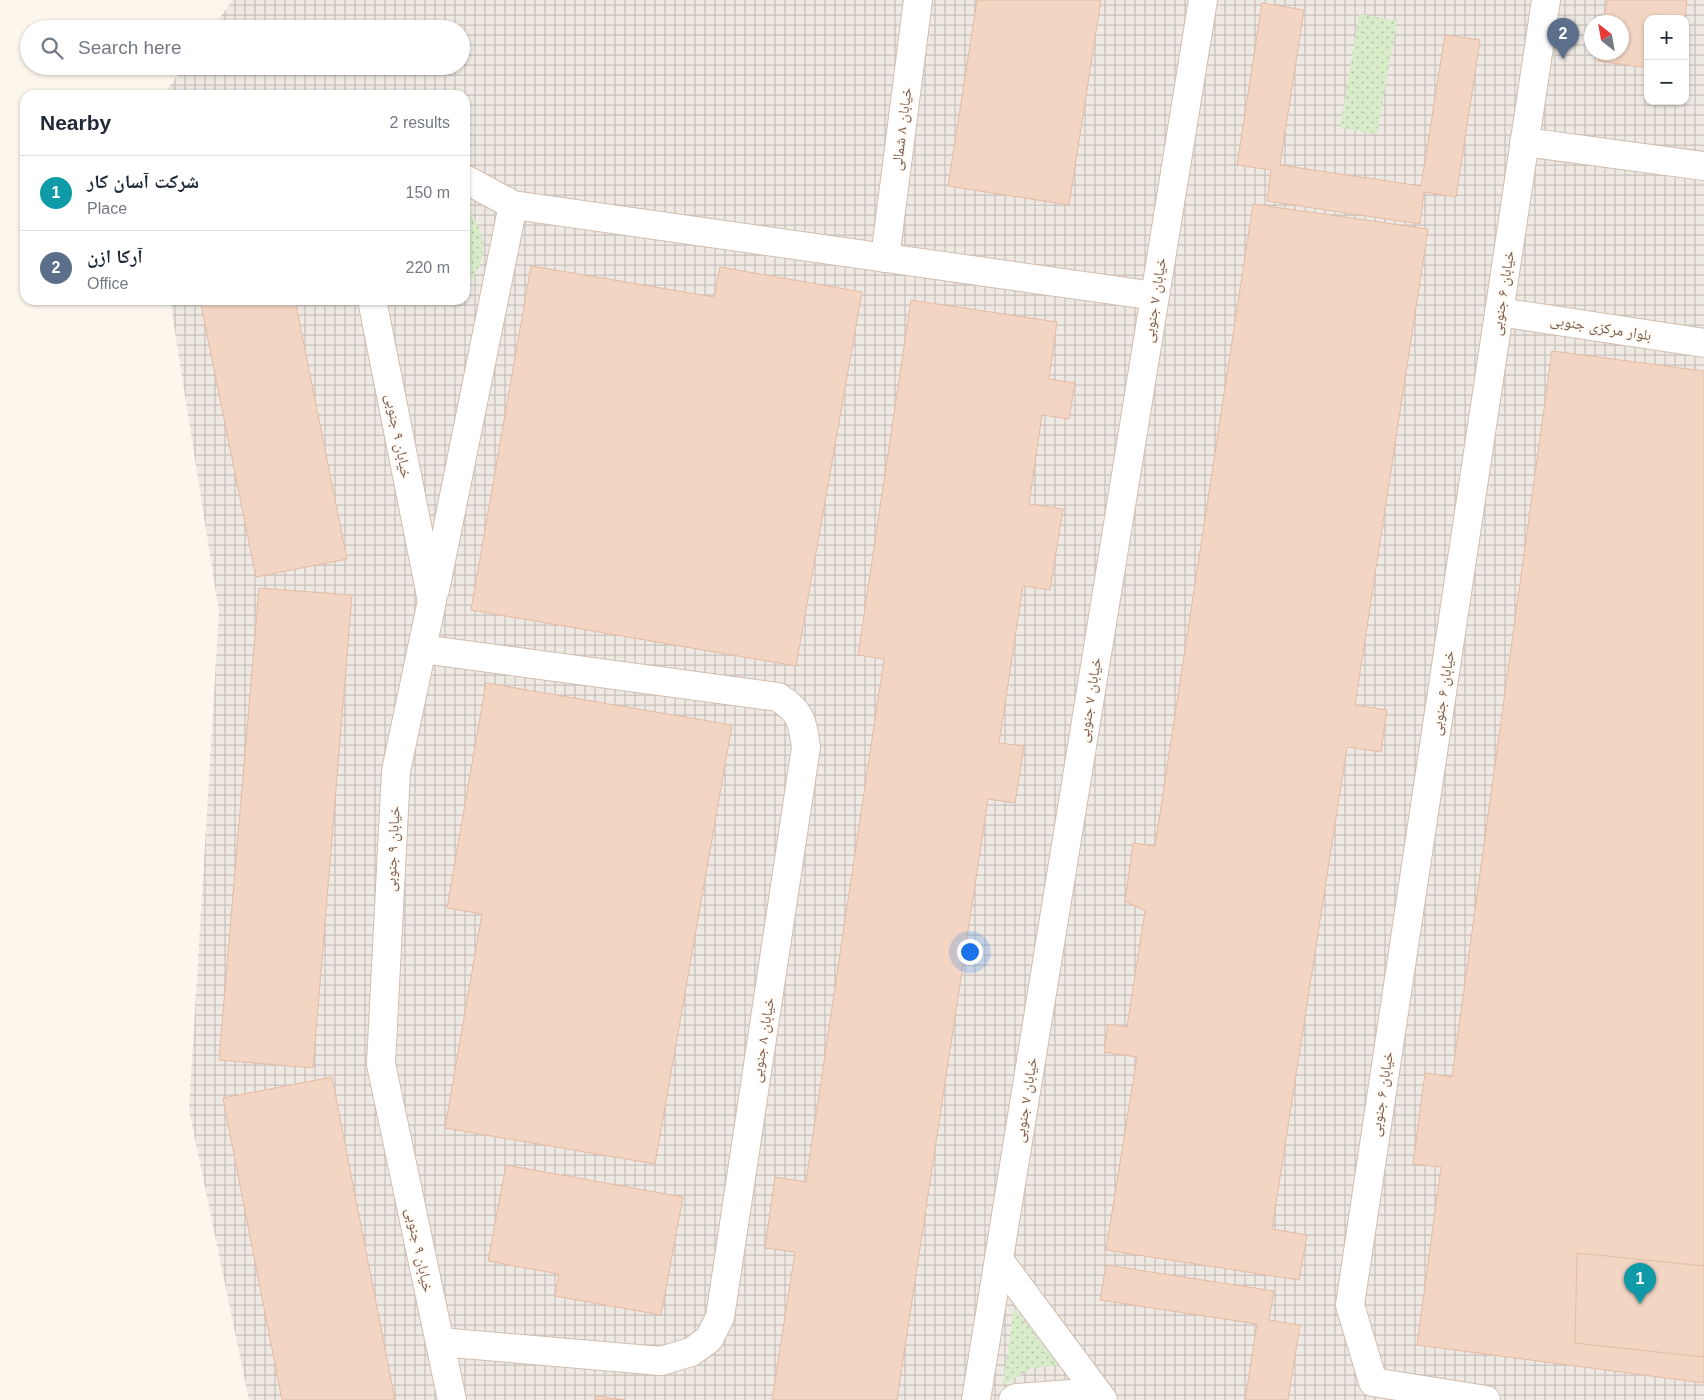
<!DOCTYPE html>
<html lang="en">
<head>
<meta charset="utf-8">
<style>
	body { margin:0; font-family:Helvetica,"Noto Naskh Arabic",sans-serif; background:#f6f6f7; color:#1f2937 }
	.controls { position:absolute; right:15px; top:15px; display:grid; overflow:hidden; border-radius:10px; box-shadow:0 1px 4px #0004 }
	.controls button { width:45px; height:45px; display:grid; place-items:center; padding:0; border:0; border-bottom:1px solid #e0e1e3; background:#fff; color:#1f2937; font:25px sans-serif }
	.compass { position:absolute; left:1584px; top:15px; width:45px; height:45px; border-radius:50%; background:#fff; box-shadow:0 1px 4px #0004; rotate:329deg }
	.you { position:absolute; left:969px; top:951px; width:18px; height:18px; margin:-12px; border:4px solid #fff; border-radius:50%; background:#1a73e8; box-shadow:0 0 0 8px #1a73e833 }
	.badge { display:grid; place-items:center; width:32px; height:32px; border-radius:50%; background:#e76f51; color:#fff; font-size:16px; font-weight:700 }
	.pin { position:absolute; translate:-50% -41px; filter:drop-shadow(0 1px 2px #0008) }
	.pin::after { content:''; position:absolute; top:26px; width:18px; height:15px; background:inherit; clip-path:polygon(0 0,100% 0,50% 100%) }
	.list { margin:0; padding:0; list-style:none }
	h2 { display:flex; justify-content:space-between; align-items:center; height:65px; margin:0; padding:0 20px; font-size:21px }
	h2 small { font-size:16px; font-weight:400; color:#747a83 }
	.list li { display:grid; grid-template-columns:32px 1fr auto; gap:15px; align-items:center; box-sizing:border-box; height:75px; padding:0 20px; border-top:1px solid #e0e1e3 }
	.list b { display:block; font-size:19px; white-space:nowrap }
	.list p { margin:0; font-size:16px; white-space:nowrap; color:#747a83 }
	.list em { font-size:16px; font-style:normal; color:#747a83 }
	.icon { flex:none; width:28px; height:28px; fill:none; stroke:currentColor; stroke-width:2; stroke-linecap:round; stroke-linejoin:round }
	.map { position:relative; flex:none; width:1704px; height:1400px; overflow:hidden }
	.search { position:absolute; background:#fff; box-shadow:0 1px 4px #0004; left:20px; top:20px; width:450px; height:55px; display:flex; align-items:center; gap:12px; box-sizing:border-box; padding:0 18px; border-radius:28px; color:#747a83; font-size:19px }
	.panel { position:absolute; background:#fff; box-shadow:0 1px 4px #0004; left:20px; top:90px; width:450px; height:215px; border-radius:15px }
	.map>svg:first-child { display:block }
	.industrial { fill:url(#industrial-grid); fill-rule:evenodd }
	.grass { fill:url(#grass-dots) }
	.building { fill:#f3d5c3; stroke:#e6bba3 }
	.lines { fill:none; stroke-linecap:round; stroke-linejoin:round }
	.minor-casing { stroke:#d1beb0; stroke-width:30 }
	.minor { stroke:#fff; stroke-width:28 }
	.labels { text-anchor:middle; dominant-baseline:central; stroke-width:4; stroke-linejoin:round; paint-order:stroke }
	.street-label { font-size:15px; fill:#7a5c4d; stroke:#fffaf3 }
</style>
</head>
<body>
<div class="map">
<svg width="1704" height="1400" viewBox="0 0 1704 1400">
	<defs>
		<pattern id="industrial-grid" width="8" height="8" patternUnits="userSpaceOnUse" patternTransform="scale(1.25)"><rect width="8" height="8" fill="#efe9e4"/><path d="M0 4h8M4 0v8" fill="none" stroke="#c7c0bb"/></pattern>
		<pattern id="grass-dots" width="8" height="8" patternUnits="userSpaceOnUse" patternTransform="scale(1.25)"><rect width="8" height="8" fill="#d8ecc9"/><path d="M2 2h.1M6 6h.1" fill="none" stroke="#b4c2a5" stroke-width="1.8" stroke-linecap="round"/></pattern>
	</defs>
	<rect width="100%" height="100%" fill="#fdf6ec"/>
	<path class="industrial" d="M233,0H1704V1400H249L189,1110L219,612L170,300H465V95H163L184,66H461V29H211ZM1648,19H1685V101H1648ZM1592,22H1622V52H1592Z"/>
	<g class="grass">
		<path d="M1359,14L1397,21L1377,134L1340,128Z"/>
		<path d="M465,208C489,230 489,265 465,286Z"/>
		<path d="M1014,1308L1059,1365L1032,1368L1003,1385Z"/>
	</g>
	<g class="building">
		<path d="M977,0H1101L1069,205L948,186Z"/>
		<path d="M1607,0H1687L1685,19H1648V68L1598,61L1599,52H1622V22H1603Z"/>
		<path d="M1262,3L1304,10L1280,165L1421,186L1445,35L1480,40L1456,197L1424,192L1420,224L1267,201L1271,170L1237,165Z"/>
		<path d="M1253,204L1428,229L1355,705L1387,710L1381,752L1347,747L1272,1229L1307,1235L1299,1280L1106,1250L1137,1057L1104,1052L1108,1024L1127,1027L1145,911L1125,901L1133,843L1155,846Z"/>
		<path d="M531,266L714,297L720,267L862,292L796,666L471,610Z"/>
		<path d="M200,300H295L347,559L256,577Z"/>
		<path d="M911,300L1057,322L1049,379L1075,383L1069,419L1042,415L1029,504L1063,509L1050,590L1023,586L999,743L1024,746L1015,803L988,799L897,1400H772L795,1252L765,1248L775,1177L806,1182L884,659L858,655Z"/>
		<path d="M1552,351L1704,371V1383L1417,1345L1441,1167L1413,1164L1425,1073L1452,1077Z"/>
		<path d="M259,588L352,595L313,1068L219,1060Z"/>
		<path d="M486,683L732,725L655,1164L445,1128L482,914L447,908Z"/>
		<path d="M332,1077L395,1400H282L223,1098Z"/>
		<path d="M506,1165L683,1197L661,1315L555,1296L559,1274L488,1261Z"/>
		<path d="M1577,1253L1704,1266V1357L1575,1343Z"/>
		<path d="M1106,1265L1274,1291L1269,1320L1300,1325L1288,1400H1245L1257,1324L1100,1300Z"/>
		<path d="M596,1396L625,1400H595Z"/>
	</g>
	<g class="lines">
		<g class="minor-casing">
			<g id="minor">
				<path d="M1524,142L1704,166"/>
				<path d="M465,179L513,205L1155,296"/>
				<path d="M885,258L918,0"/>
				<path d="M372,300L432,601L396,771L381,1064L452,1400"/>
				<path d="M1499,312L1704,343"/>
				<path d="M435,590L513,205"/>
				<path d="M422,649L778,697C801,712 802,720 806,747L720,1317L709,1339L691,1352L661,1361L440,1342"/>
				<path d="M999,1260L1103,1400"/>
				<path d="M976,1400L1203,0"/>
				<path d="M1013,1400L1016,1398L1097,1392"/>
				<path d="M1486,1400L1373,1382L1350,1305L1546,0"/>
			</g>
		</g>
		<use href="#minor" class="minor"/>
	</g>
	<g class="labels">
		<g class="street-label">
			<text transform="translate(901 129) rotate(-83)">خیابان ۸ شمالی</text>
			<text transform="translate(1502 293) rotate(-81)">خیابان ۶ جنوبی</text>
			<text transform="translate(1154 300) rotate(-81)">خیابان ۷ جنوبی</text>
			<text transform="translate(1601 327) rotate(9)">بلوار مرکزی جنوبی</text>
			<text transform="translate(399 436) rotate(79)">خیابان ۹ جنوبی</text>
			<text transform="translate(1442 693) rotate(-81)">خیابان ۶ جنوبی</text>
			<text transform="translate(1089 700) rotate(-81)">خیابان ۷ جنوبی</text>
			<text transform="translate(392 849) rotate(-87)">خیابان ۹ جنوبی</text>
			<text transform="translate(762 1040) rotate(-81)">خیابان ۸ جنوبی</text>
			<text transform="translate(1381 1094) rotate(-81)">خیابان ۶ جنوبی</text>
			<text transform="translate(1025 1100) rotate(-81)">خیابان ۷ جنوبی</text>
			<text transform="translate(420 1250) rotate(78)">خیابان ۹ جنوبی</text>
		</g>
	</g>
</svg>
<div class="controls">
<button>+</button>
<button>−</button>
</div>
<svg class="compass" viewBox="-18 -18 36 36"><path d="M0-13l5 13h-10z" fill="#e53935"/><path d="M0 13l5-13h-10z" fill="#747a83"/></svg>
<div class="you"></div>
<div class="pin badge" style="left:1640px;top:1304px;background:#0f9aa8">1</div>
<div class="pin badge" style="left:1563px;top:59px;background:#5c6f8a">2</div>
<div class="search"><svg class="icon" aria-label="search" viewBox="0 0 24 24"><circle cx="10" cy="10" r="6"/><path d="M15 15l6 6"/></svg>Search here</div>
<section class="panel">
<h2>Nearby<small>2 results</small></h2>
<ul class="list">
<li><span class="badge" style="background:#0f9aa8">1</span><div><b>شرکت آسان کار</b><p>Place</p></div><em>150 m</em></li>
<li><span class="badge" style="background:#5c6f8a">2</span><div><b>آرکا ازن</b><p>Office</p></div><em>220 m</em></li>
</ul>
</section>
</div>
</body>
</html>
